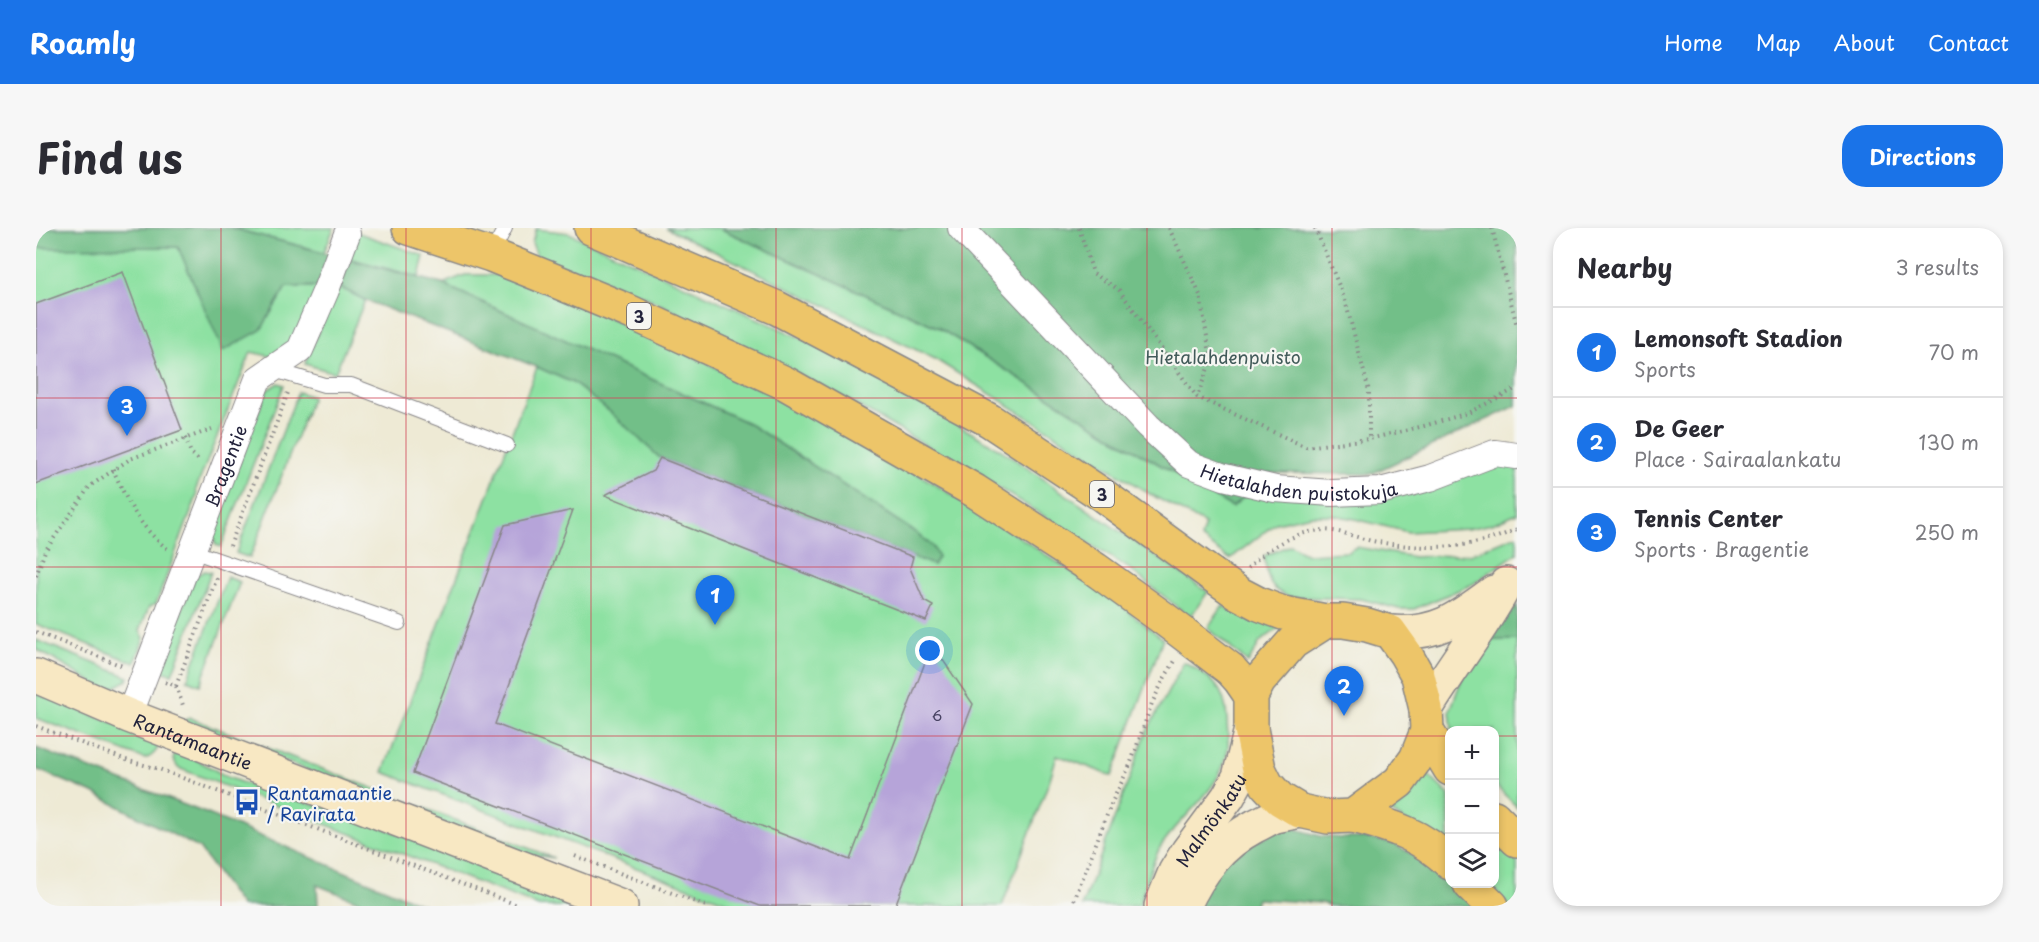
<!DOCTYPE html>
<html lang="en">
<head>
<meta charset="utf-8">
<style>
	body { margin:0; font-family:"Playpen Sans",sans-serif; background:#f7f7f7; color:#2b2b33 }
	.controls { position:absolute; right:18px; bottom:18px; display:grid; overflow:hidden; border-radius:12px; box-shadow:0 3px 9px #0003 }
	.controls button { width:54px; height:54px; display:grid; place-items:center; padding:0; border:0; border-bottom:2px solid #e1e1e2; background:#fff; color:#2b2b33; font:30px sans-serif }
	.you { position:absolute; left:894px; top:423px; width:21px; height:21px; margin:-15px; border:4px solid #fff; border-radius:50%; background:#1a73e8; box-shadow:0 0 0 9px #1a73e833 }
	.badge { display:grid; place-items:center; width:39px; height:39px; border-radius:50%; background:#1a73e8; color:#fff; font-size:20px; font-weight:700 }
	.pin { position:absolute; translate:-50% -50px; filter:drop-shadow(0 2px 3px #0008) }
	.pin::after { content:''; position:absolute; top:32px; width:21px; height:18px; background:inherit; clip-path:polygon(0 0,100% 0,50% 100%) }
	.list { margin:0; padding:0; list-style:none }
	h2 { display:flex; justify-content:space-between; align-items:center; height:78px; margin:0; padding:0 24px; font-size:26px }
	h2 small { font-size:20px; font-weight:400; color:#7c7c81 }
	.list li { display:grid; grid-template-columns:39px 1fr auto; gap:18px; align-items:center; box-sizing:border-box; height:90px; padding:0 24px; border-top:2px solid #e1e1e2 }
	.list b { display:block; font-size:22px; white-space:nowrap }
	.list p { margin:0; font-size:20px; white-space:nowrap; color:#7c7c81 }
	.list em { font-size:20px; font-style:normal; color:#7c7c81 }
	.icon { flex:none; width:33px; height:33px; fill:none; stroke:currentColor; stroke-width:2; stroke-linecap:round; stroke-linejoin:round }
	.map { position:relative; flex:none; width:1481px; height:678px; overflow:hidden; border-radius:24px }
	header { display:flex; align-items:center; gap:36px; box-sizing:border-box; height:84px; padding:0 30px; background:#1a73e8; color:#fff }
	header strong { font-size:28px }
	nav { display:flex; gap:33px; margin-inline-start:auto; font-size:21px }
	.intro { display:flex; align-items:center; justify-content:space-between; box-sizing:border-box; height:144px; padding:0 36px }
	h1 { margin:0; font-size:42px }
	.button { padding:15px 27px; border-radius:24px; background:#1a73e8; color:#fff; font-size:21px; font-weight:700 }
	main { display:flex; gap:36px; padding:0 36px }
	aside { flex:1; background:#fff; border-radius:24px; box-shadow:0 3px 9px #0003 }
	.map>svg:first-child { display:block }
	.green { fill:#8de1a2; stroke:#58826e; stroke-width:1.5 }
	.forest { fill:#72bf88; stroke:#4a7062; stroke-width:1.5 }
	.building { fill:#b6a4d9 }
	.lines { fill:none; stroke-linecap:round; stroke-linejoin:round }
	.lane-casing { stroke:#888688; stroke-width:16 }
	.street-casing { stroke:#888688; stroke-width:28 }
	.secondary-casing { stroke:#888688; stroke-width:36 }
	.primary-casing { stroke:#888688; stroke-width:36 }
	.highway-casing { stroke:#888688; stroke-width:36 }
	.path { stroke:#888688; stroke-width:4; stroke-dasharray:1.5 4.5; stroke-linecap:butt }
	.lane { stroke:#fff; stroke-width:14 }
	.street { stroke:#fff; stroke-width:26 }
	.secondary { stroke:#f8e8c3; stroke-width:33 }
	.primary { stroke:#edc569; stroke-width:33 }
	.highway { stroke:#edc569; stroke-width:33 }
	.highway-bridge-casing { stroke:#888688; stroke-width:36; stroke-linecap:butt }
	.highway-bridge { stroke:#edc569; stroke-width:33 }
	.grid { fill:none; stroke:#d1495b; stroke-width:1.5; stroke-opacity:0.55 }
	.labels { text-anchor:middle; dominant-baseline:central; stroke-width:4.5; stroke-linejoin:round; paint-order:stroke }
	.number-label { font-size:15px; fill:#474262 }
	.shield { fill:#f6f6f2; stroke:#626272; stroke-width:1.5 }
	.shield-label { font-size:16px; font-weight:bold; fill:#22223b }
	.park-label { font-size:18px; fill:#425b5a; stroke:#f6f6f2 }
	.street-label { font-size:18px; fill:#22223b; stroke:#f6f6f2 }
	.transit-label { font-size:18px; fill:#164399; stroke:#f6f6f2; text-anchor:start }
</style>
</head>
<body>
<header>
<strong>Roamly</strong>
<nav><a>Home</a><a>Map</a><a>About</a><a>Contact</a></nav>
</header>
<div class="intro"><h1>Find us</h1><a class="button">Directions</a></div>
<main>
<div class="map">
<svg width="1481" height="678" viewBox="0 0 1481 678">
	<rect width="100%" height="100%" fill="#f6f6f2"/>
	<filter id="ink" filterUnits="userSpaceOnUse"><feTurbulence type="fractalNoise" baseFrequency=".0167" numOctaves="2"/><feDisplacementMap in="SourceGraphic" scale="12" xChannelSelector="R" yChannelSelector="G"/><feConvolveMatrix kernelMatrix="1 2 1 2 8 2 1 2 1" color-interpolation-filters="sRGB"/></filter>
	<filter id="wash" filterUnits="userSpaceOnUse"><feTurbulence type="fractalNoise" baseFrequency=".008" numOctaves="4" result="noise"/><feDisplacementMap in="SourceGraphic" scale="24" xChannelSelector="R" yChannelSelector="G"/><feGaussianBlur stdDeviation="1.35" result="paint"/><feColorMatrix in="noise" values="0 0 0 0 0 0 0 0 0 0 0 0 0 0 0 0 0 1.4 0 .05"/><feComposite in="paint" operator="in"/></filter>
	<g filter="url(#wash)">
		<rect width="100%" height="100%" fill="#eeead5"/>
		<g class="green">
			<path d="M0,0H106L252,31L224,102L250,59H283L252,124L242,130L215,124L160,261L161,268L120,376L113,379L104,402L108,410L99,435L0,396Z"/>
			<path d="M195,0H298L288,24Z"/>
			<path d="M630,0H683L903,100L1080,211L1196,279L1209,268L1233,269L1471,234L1481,235V285L1456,296L1432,301L1372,304L1319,291L1297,287H1275L1240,295L1194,331L1165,310L1169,296L1114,266L899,131Z"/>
			<path d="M500,1L533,5L800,126L965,222L1172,364L1154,389L1091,339L938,245L798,164L610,69L501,28L496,15Z"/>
			<path d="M320,4L388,28L383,49L312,30Z"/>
			<path d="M429,47H465L568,87L722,159L871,239L962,295L1081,374L1127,411L1076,548L1021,527L1014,551L966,678H701L347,544L501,139L537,155L573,183L877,329L897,337L902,329L896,318L879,304L712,195L406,56Z"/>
			<path d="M301,58L329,72L299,145L269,136Z"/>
			<path d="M242,155L248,157L185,319L180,317L175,305L231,162Z"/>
			<path d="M262,164L276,169L214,330L200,325Z"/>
			<path d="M1481,307V325L1437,356L1378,381H1363L1325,371L1255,369C1231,362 1232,350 1228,328L1254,317L1271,326L1312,324L1320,319L1378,329L1435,326Z"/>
			<path d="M168,343L175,344L136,446L122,442L159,348Z"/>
			<path d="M191,349L204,354L164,457L151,452Z"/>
			<path d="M1187,378L1212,391L1244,399L1224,414L1212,435L1172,400Z"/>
			<path d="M0,412L93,449L90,453L79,459L66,460L0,421Z"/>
			<path d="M1451,412H1481V579L1459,557L1458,502H1416L1414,483L1431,436Z"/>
			<path d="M1148,434C1175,449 1190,459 1191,492C1191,501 1193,511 1192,520C1186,562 1147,585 1125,618C1117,630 1108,662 1103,678H1046L1111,503Z"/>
			<path d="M0,465L125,513C121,522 119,527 109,531L0,490Z"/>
			<path d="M154,490L518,630L484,625L146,493Z"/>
			<path d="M142,521L191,549L239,567L301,582L553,678H503L142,540L137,531Z"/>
			<path d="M1388,543L1413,567V621L1350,581Z"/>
			<path d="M1459,610L1481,633V678H1473L1449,656H1458Z"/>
		</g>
		<g class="forest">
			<path d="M0,0H195L406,56L712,195L879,304L896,318L902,329L897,337L624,230L573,183L537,155L501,139L329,72L301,58L250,59L225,102L187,123L142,19L0,20Z"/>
			<path d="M683,0H1478L1481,13L1480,178L1335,246L1234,245L1196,279L1080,211L903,100Z"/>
			<path d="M1481,377V412H1451Z"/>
			<path d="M0,520L172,586L390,678H335L281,657L282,678H205L163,620L55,564L0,541Z"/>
			<path d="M1250,598L1284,608L1306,610H1328L1356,615L1413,646L1414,656H1423L1445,678H1294L1286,675L1221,671L1218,678H1157L1194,626Z"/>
		</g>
		<g id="blocks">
			<g class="building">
				<path d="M87,44L146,202L0,256V76Z"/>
				<path d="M624,230L877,329L874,340L888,373L897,378L890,393L569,267L617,243Z"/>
				<path d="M537,282L459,496L814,632L896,416L937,476L859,678H724L377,545L469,297Z"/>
			</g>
		</g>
	</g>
	<g filter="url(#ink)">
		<use href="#blocks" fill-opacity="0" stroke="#888688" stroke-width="1.5"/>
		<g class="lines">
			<g class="lane-casing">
				<g id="lane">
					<path d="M455,27L469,0"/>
					<path d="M235,141L288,157H315L471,217"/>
					<path d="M156,323L363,395"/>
				</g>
			</g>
			<g class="street-casing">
				<g id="street">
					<path id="s1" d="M925,0L1112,198L1153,236L1188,249L1239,261L1296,265L1344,263L1394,250L1459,225L1481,228"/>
					<path id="s2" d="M93,488L222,151L264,122L290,62L311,6"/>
				</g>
			</g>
			<g class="secondary-casing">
				<g id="secondary">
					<path d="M1354,404C1400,408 1423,390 1458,364"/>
					<path id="s3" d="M0,448L93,488L585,678"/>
					<path d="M1390,481C1416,438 1447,399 1470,356"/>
					<path id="s4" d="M1125,678L1139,644L1152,623L1192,569L1203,549L1215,501"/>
					<path d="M1148,678C1164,643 1185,616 1219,598C1226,595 1233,590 1240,588C1248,586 1256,585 1264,583"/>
				</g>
			</g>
			<g class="primary-casing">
				<g id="primary">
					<path d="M1290,393H1307L1331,397L1354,404L1369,425L1382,448L1390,481L1391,503L1380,531L1363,554L1317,588L1292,589L1264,583L1244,571L1231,557L1223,541L1215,501V468L1223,453L1257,414Z"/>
					<path d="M1391,503L1414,541"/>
					<path d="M1317,588C1354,597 1386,607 1414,635"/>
					<path d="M1458,589L1481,612"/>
					<path d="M1434,656L1456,678"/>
				</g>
			</g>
			<g class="highway-casing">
				<g id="highway">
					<path d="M373,0L455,27L522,54L592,83L749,155L939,263L1059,341L1127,390"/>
					<path d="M555,0L741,80L953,192L1065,266L1175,346"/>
					<path d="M1223,376L1247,385L1290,393"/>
					<path d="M1194,441L1204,452L1215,468"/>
				</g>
			</g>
			<g class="path">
				<path d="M1043,0L1057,45L1083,62L1161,169L1270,219L1333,211L1388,198L1432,185L1481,160"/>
				<path d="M1133,0L1164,67L1175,132L1161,169"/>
				<path d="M1279,0L1309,72L1333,163V211"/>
				<path d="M1456,0L1481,98"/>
				<path d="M149,210L155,225L165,234"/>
				<path d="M77,241C91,274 104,300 133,322"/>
				<path d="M194,318L253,162"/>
				<path d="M1212,340C1231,319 1268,298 1297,303C1312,305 1327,312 1342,314C1390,322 1436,322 1481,301"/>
				<path d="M0,348L9,323L54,258L94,231L176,201"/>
				<path d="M0,404L89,439"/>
				<path d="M129,454L140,458L148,480"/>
				<path d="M140,458L181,350"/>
				<path d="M0,498L93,533L123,541L484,678"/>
				<path d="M539,628L670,678"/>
				<path d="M1036,678L1076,574L1094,537L1116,475L1129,449L1139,433"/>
			</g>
			<use href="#lane" class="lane"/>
			<use href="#street" class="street"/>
			<use href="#secondary" class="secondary"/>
			<use href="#primary" class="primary"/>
			<use href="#highway" class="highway"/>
			<g class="highway-bridge-casing">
				<g id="highway-bridge">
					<path d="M1175,346L1202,365L1223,376"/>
					<path d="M1127,390L1194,441"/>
				</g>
			</g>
			<use href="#highway-bridge" class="highway-bridge"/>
		</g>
	</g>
	<path class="grid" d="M185,0V678M370,0V678M555,0V678M740,0V678M926,0V678M1111,0V678M1296,0V678M0,170H1481M0,339H1481M0,508H1414M1458,508H1481"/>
	<defs>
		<g id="bus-bare" transform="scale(2.07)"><path d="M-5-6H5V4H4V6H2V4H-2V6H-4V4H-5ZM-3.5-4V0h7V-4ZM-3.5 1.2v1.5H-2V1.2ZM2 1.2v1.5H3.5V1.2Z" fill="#1a4fb4" stroke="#f6f6f2" stroke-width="2.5" paint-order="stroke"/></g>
	</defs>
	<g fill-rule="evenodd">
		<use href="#bus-bare" x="211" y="574"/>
	</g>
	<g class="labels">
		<g class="number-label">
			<text x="901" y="486">6</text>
		</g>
		<g class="shield">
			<rect x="591" y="75" width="24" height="26" rx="4.5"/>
			<rect x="1054" y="253" width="24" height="26" rx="4.5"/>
		</g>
		<g class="shield-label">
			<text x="603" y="88">3</text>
			<text x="1066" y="266">3</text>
		</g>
		<g class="park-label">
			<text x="1187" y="128">Hietalahdenpuisto</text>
		</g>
		<g class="street-label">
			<text stroke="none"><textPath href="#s2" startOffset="268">Bragentie</textPath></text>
			<text stroke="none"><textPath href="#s1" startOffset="441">Hietalahden puistokuja</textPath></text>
			<text stroke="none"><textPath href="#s3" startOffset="170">Rantamaantie</textPath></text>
			<text stroke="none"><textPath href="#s4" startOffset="100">Malmönkatu</textPath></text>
		</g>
		<g class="transit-label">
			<text x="231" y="564">Rantamaantie<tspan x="231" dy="21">/ Ravirata</tspan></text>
		</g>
	</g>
</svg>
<div class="controls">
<button>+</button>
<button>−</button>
<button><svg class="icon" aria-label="layers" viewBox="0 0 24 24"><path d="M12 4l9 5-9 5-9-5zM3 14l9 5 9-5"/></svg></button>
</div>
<div class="you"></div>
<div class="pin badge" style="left:679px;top:397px">1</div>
<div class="pin badge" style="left:1308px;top:488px">2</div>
<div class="pin badge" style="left:91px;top:208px">3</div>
</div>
<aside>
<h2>Nearby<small>3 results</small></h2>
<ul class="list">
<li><span class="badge">1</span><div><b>Lemonsoft Stadion</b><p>Sports</p></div><em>70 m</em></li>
<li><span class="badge">2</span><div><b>De Geer</b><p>Place · Sairaalankatu</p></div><em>130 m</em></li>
<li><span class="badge">3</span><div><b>Tennis Center</b><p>Sports · Bragentie</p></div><em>250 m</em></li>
</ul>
</aside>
</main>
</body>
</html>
